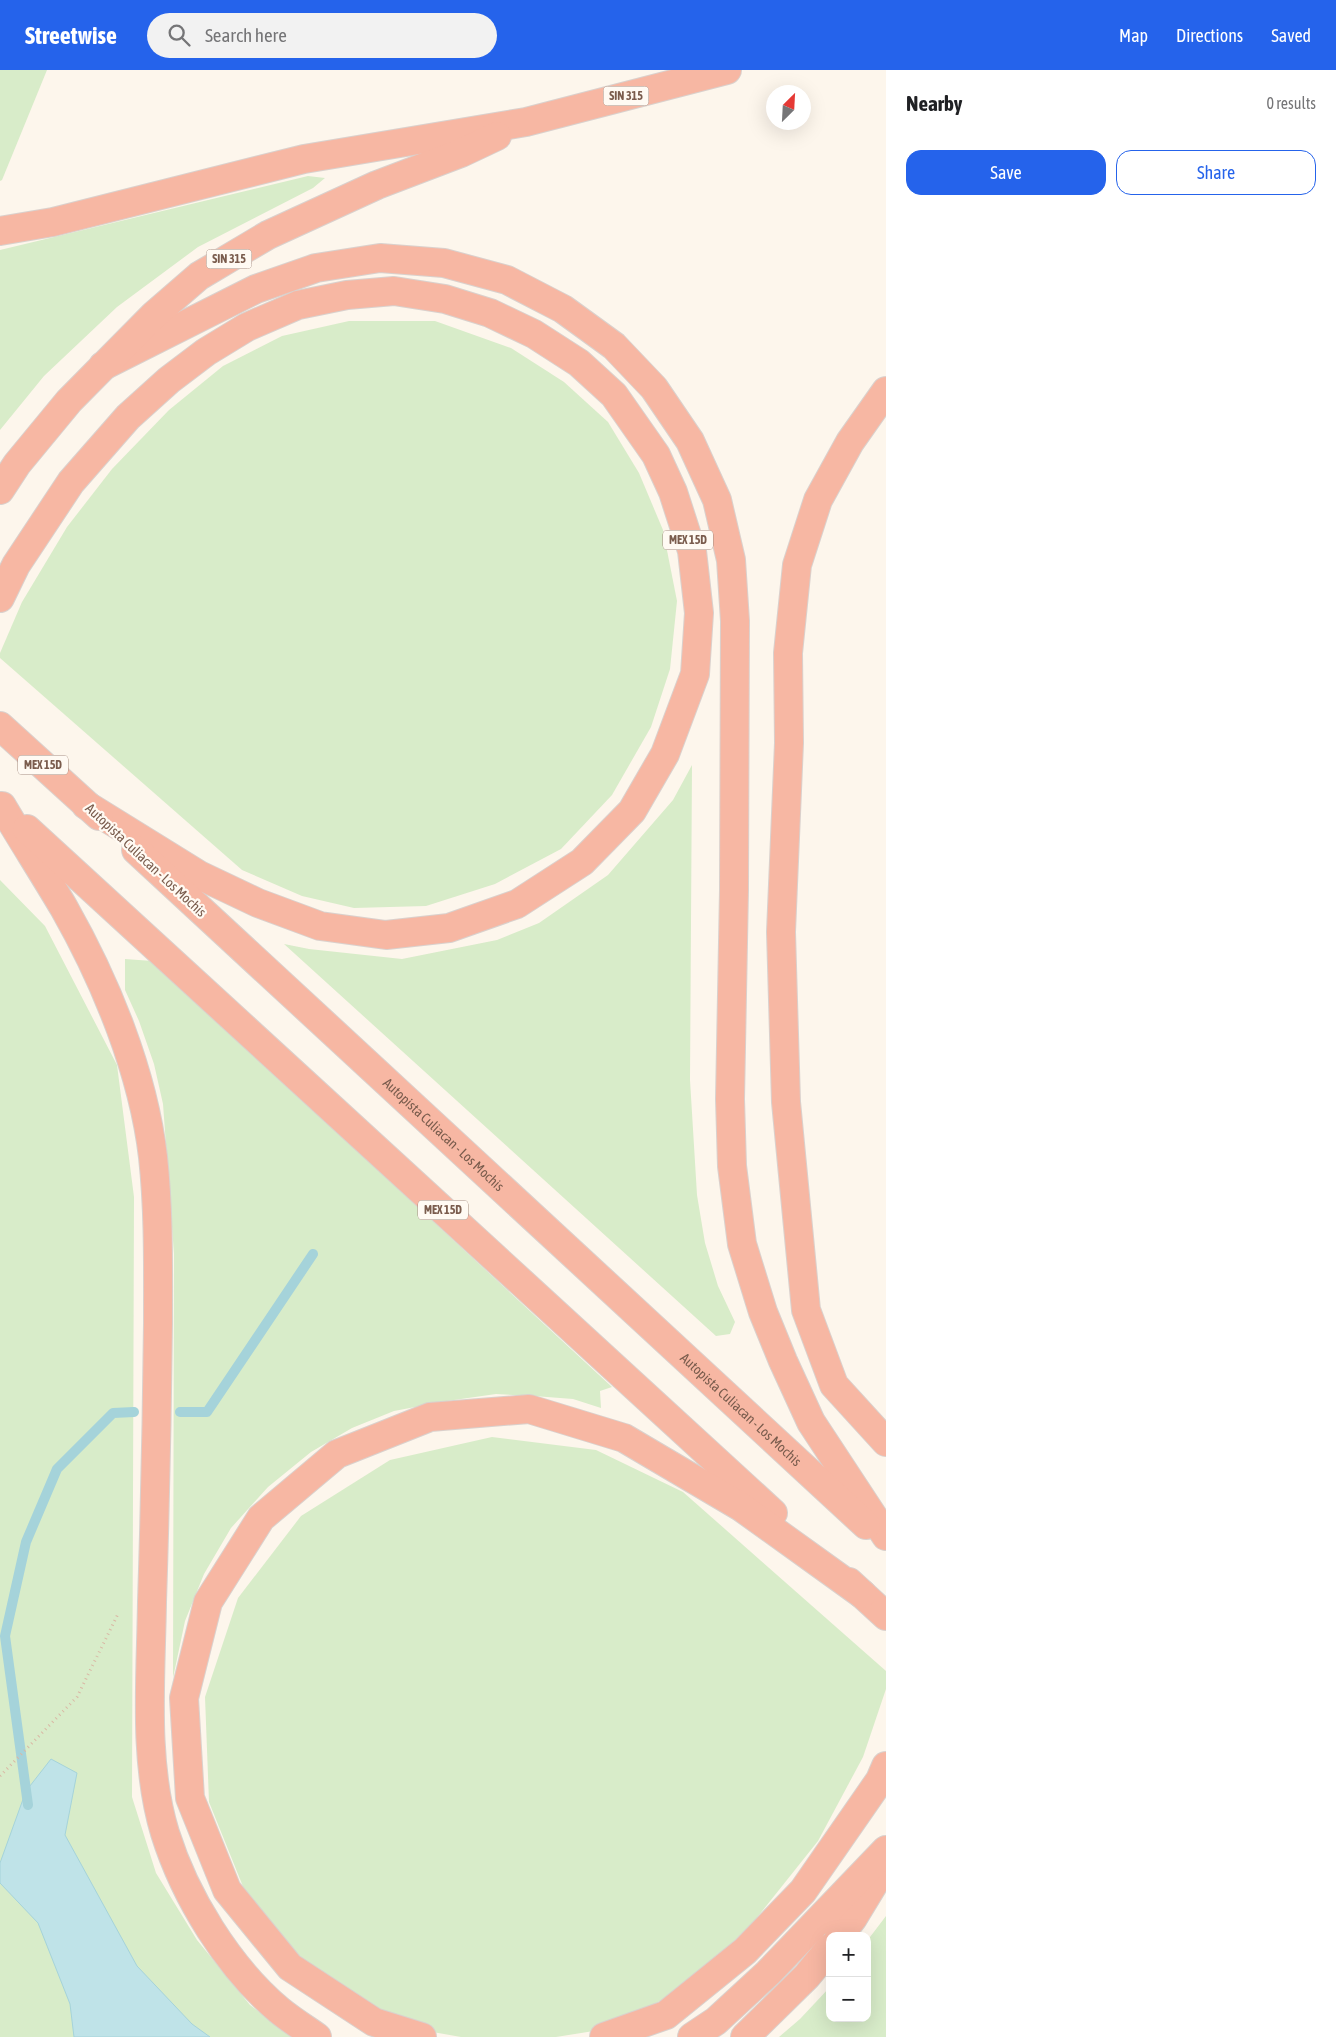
<!DOCTYPE html>
<html lang="en">
<head>
<meta charset="utf-8">
<style>
	body { margin:0; font-family:"Asap Condensed",sans-serif; background:#f2f2f2; color:#202124 }
	.controls { position:absolute; right:15px; bottom:15px; display:grid; overflow:hidden; border-radius:10px; box-shadow:0 5px 20px #0002 }
	.controls button { width:45px; height:45px; display:grid; place-items:center; padding:0; border:0; border-bottom:1px solid #e0e0e0; background:#fff; color:#202124; font:25px sans-serif }
	.compass { position:absolute; left:766px; top:15px; width:45px; height:45px; border-radius:50%; background:#fff; box-shadow:0 5px 20px #0002; rotate:24deg }
	.list { margin:0; padding:0; list-style:none }
	h2 { display:flex; justify-content:space-between; align-items:center; height:65px; margin:0; padding:0 20px; font-size:21px }
	h2 small { font-size:16px; font-weight:400; color:#757577 }
	.actions { display:flex; gap:10px; padding:15px 20px }
	.actions a { flex:1; padding:11px 0; border:1px solid #2563eb; border-radius:15px; text-align:center; font-size:18px; color:#2563eb }
	.actions .main { background:#2563eb; color:#fff }
	.icon { flex:none; width:28px; height:28px; fill:none; stroke:currentColor; stroke-width:2; stroke-linecap:round; stroke-linejoin:round }
	.map { position:relative; flex:none; width:886px; height:1967px; overflow:hidden }
	header { display:flex; align-items:center; gap:30px; box-sizing:border-box; height:70px; padding:0 25px; background:#2563eb; color:#fff }
	header strong { font-size:24px }
	nav { display:flex; gap:28px; margin-inline-start:auto; font-size:18px }
	.search { width:350px; height:45px; background:#f2f2f2; display:flex; align-items:center; gap:12px; box-sizing:border-box; padding:0 18px; border-radius:28px; color:#757577; font-size:19px }
	main { display:flex }
	aside { flex:1; background:#fff }
	.map>svg:first-child { display:block }
	.green { fill:#d8ecc9 }
	.water { fill:#bfe3e8; stroke:#a5d3da }
	.lines { fill:none; stroke-linecap:round; stroke-linejoin:round }
	.stream { stroke:#a5d3da; stroke-width:10 }
	.highway-casing { stroke:#dad1cd; stroke-width:30 }
	.path { stroke:#d9b8a5; stroke-width:3; stroke-dasharray:1 4; stroke-linecap:butt }
	.highway { stroke:#f7b7a3; stroke-width:28 }
	.labels { text-anchor:middle; dominant-baseline:central; stroke-width:4.5; stroke-linejoin:round; paint-order:stroke }
	.shield { fill:#fffaf3; stroke:#a28b7f; stroke-width:1 }
	.shield-label { font-size:12px; font-weight:bold; fill:#7a5c4d }
	.street-label { font-size:14px; fill:#7a5c4d; stroke:#fffaf3 }
</style>
</head>
<body>
<header>
<strong>Streetwise</strong>
<div class="search"><svg class="icon" aria-label="search" viewBox="0 0 24 24"><circle cx="10" cy="10" r="6"/><path d="M15 15l6 6"/></svg>Search here</div>
<nav><a>Map</a><a>Directions</a><a>Saved</a></nav>
</header>
<main>
<div class="map">
<svg width="886" height="1967" viewBox="0 0 886 1967">
	<rect width="100%" height="100%" fill="#fdf6ec"/>
	<g class="green">
		<path d="M0,0H47L2,110L0,111Z"/>
		<path d="M308,106L325,108L313,118L198,177L117,237L44,306L0,360V180Z"/>
		<path d="M349,251H435L511,278L564,312L608,352L639,403L663,460L677,531L670,599L651,657L612,725L561,779L495,814L426,836L354,838L302,826L242,800L0,588V583L22,532L67,457L112,399L169,340L223,296L282,266Z"/>
		<path d="M692,695L690,1010L697,1125L705,1173L718,1216L735,1252L730,1264L716,1266L284,874L309,879L402,889L497,870L539,853L608,805L673,730Z"/>
		<path d="M0,810L45,856L117,995L134,1127L132,1727L156,1803L197,1870L250,1935L293,1967H0Z"/>
		<path d="M125,889L152,891L612,1317L600,1321L601,1338L573,1329L534,1326L496,1324L447,1331L394,1341L352,1358L311,1382L268,1417L231,1458L204,1504L185,1551L173,1608L174,1184L163,1034L154,994L139,951L125,920Z"/>
		<path d="M492,1367L596,1380L683,1422L886,1601V1619L863,1687L818,1771L755,1850L687,1918L600,1960L556,1967H461L410,1958L318,1908L248,1829L209,1732L205,1627L238,1528L301,1446L390,1390Z"/>
		<path d="M886,1846V1967H779L800,1949L830,1917V1948H867V1871Z"/>
	</g>
	<path class="water" d="M51,1689L77,1703L65,1765L137,1896L192,1954L210,1967H74L70,1934L38,1853L0,1813V1793L26,1721Z"/>
	<g class="lines">
		<g class="stream">
			<path d="M180,1342H207L313,1184"/>
			<path d="M28,1735L5,1566L26,1472L57,1399L113,1343L134,1342"/>
		</g>
		<g class="highway-casing">
			<g id="highway">
				<path d="M0,161L53,152L304,89L526,52L727,0"/>
				<path d="M103,296L256,219L316,198L380,188L444,193L507,210L563,239L614,276L654,318L690,371L717,430L731,490L735,551L734,820L730,1029L732,1096L742,1174L763,1242L783,1291L811,1352L886,1466"/>
				<path d="M886,321L850,372L818,430L797,495L788,583L789,673L781,862L786,1032L806,1240L834,1315L886,1372"/>
				<path d="M0,420L17,394L69,331L154,245L199,206L268,165L377,115L461,83L497,66"/>
				<path d="M0,528L16,495L71,412L128,347L169,310L206,282L247,257L298,235L347,225L394,221L445,229L490,243L534,264L579,293L614,325L656,385L673,422L692,481L699,543L695,604L665,684L632,741L582,792L517,834L449,858L386,865L320,856L258,833L199,805L86,735"/>
				<path d="M0,656L99,746"/>
				<path d="M2,736C22,770 44,804 64,838C106,912 143,1002 153,1087C159,1142 158,1198 158,1253C157,1346 155,1439 152,1532C151,1607 143,1691 165,1763C185,1827 228,1897 279,1940C291,1950 304,1958 317,1967"/>
				<path d="M27,759L773,1443"/>
				<path id="s1" d="M136,780L866,1455"/>
				<path d="M849,1512L886,1546"/>
				<path d="M839,1866L853,1848L882,1800"/>
				<path d="M422,1967L374,1952L290,1897L227,1820L190,1728L184,1628L208,1532L261,1448L337,1384L430,1347L529,1339L624,1368L741,1437L862,1524"/>
				<path d="M604,1967L666,1945L745,1881L803,1821L880,1710L886,1696"/>
				<path d="M692,1967L716,1951L768,1903L886,1780"/>
				<path d="M745,1967L807,1906L830,1878"/>
			</g>
		</g>
		<path class="path" d="M0,1706L77,1627L118,1544"/>
		<use href="#highway" class="highway"/>
	</g>
	<g class="labels">
		<g class="shield">
			<rect x="603.5" y="16.5" width="45" height="19" rx="4"/>
			<rect x="206.5" y="179.5" width="45" height="19" rx="4"/>
			<rect x="663" y="460.5" width="50" height="19" rx="4"/>
			<rect x="18" y="685.5" width="50" height="19" rx="4"/>
			<rect x="418" y="1130.5" width="50" height="19" rx="4"/>
		</g>
		<g class="shield-label">
			<text x="626" y="26">SIN 315</text>
			<text x="229" y="189">SIN 315</text>
			<text x="688" y="470">MEX 15D</text>
			<text x="43" y="695">MEX 15D</text>
			<text x="443" y="1140">MEX 15D</text>
		</g>
		<g class="street-label">
			<text transform="translate(146 790) rotate(43)">Autopista Culiacan - Los Mochis</text>
			<text stroke="none"><textPath href="#s1" startOffset="419">Autopista Culiacan - Los Mochis</textPath></text>
			<text stroke="none"><textPath href="#s1" startOffset="824">Autopista Culiacan - Los Mochis</textPath></text>
		</g>
	</g>
</svg>
<div class="controls">
<button>+</button>
<button>−</button>
</div>
<svg class="compass" viewBox="-18 -18 36 36"><path d="M0-13l5 13h-10z" fill="#e53935"/><path d="M0 13l5-13h-10z" fill="#757577"/></svg>
</div>
<aside>
<h2>Nearby<small>0 results</small></h2>
<ul class="list">
</ul>
<div class="actions"><a class="main">Save</a><a>Share</a></div>
</aside>
</main>
</body>
</html>
